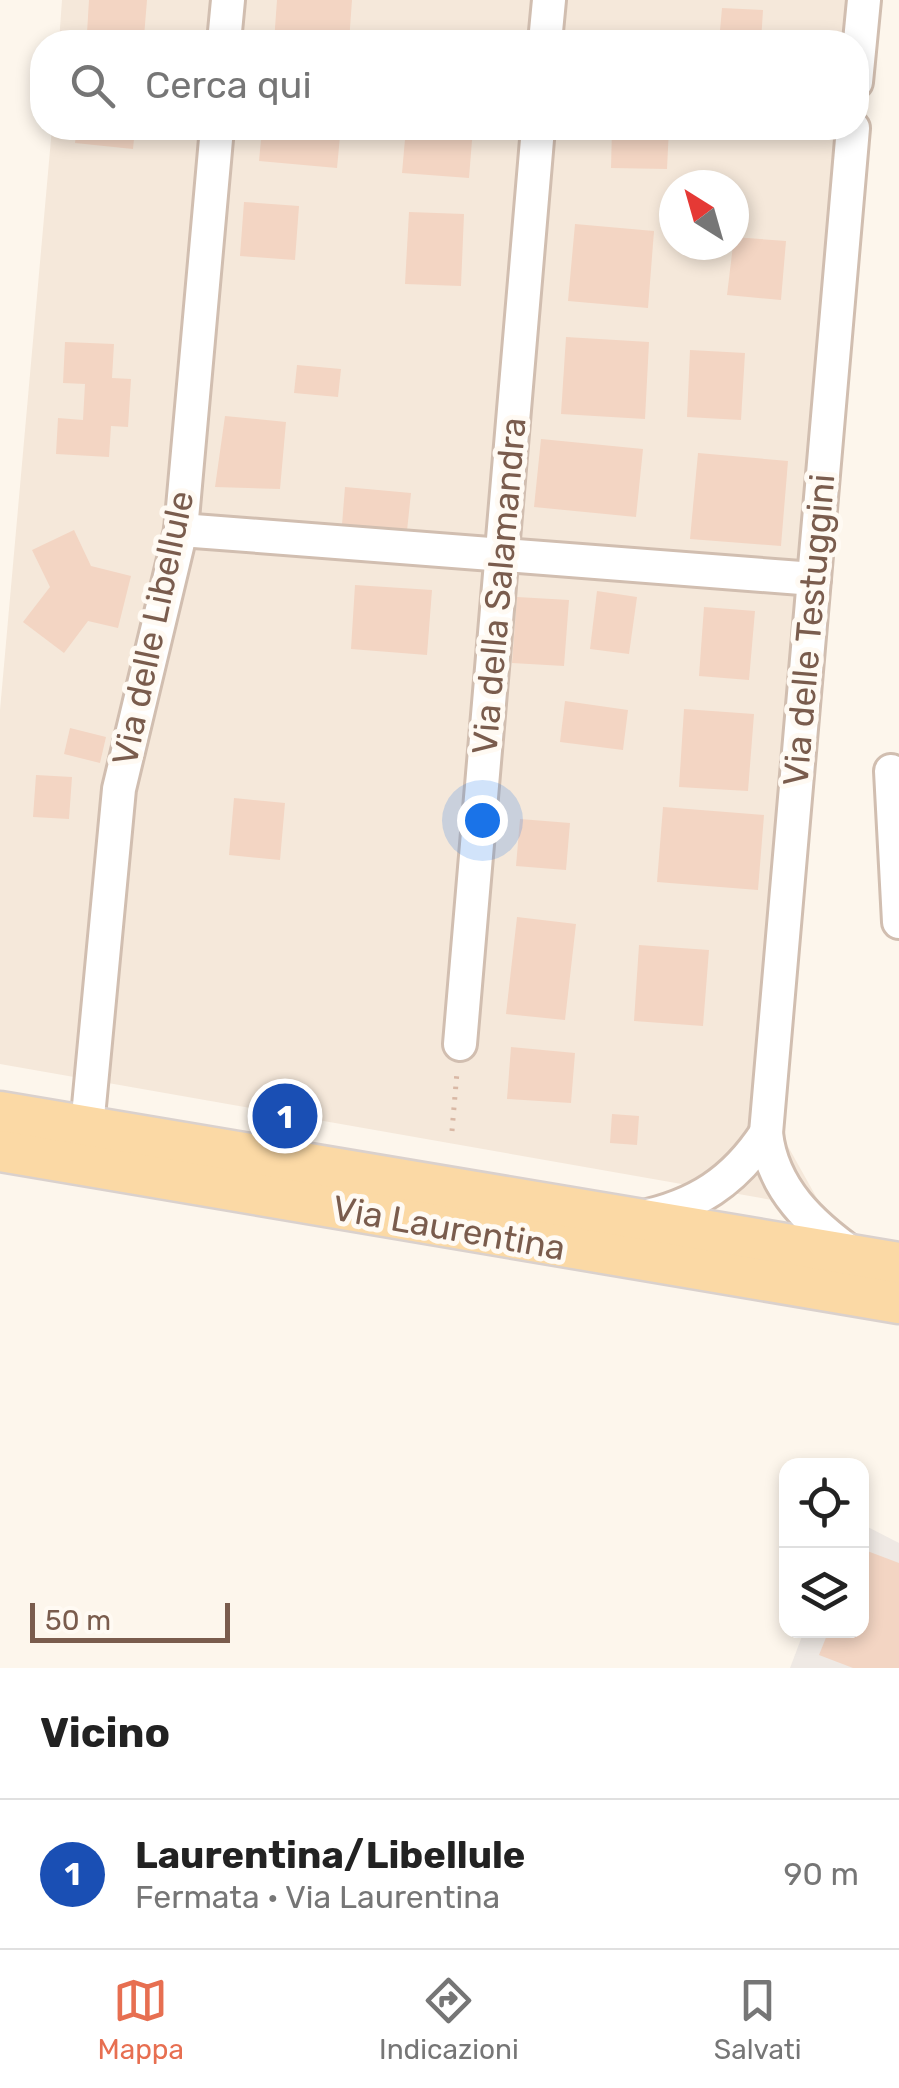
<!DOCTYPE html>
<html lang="it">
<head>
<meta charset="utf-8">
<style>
	body { margin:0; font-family:Rubik,sans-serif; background:#f2f2f2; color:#222 }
	.controls { position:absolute; right:30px; bottom:30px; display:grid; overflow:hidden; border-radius:20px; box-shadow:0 5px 15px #0003 }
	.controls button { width:90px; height:90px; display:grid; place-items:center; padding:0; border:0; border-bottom:2px solid #e0e0e0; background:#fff; color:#222; font:50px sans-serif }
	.compass { position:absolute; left:659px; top:170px; width:90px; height:90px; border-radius:50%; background:#fff; box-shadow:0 5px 15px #0003; rotate:323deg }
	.scale { position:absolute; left:30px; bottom:25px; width:200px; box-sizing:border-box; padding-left:10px; border:5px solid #7a5c4d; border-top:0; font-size:28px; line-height:35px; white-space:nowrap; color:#7a5c4d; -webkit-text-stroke:8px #fffaf3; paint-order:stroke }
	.you { position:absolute; left:482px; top:820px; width:35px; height:35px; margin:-25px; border:8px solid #fff; border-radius:50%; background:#1a73e8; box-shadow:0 0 0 15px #1a73e833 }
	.badge { display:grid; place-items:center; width:65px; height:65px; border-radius:50%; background:#e76f51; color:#fff; font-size:32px; font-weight:700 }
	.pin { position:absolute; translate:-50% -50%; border:5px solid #fff; box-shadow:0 2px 10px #0006 }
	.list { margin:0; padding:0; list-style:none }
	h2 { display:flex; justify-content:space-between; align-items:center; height:130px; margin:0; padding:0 40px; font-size:42px }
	h2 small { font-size:32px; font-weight:400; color:#767676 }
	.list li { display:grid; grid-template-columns:65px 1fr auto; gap:30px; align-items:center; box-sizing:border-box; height:150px; padding:0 40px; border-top:2px solid #e0e0e0 }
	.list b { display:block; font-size:38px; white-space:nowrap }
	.list p { margin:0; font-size:32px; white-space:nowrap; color:#767676 }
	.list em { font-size:32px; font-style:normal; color:#767676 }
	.icon { flex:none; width:55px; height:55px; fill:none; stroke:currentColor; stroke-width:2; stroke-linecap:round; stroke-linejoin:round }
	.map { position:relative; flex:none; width:899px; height:1668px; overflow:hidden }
	.search { position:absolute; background:#fff; box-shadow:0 5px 15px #0003; left:30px; right:30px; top:30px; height:110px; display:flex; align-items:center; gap:25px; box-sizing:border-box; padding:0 35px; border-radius:40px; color:#767676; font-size:38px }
	.sheet { height:280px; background:#fff }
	nav { display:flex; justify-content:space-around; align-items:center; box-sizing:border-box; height:140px; border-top:2px solid #e0e0e0; background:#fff; font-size:28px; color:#767676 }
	nav a { display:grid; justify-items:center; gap:5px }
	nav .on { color:#e76f51 }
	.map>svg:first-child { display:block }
	.residential { fill:#f5e8da; fill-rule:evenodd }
	.industrial { fill:#efe9e4 }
	.building { fill:#f3d5c3 }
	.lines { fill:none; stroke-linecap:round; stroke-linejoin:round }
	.minor-casing { stroke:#d1beb0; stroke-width:38 }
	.major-casing { stroke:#dad1cd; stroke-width:45 }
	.path { stroke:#d9b8a5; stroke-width:5; stroke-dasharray:2.5 8; stroke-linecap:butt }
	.minor { stroke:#fff; stroke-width:32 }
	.major { stroke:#fbd9a5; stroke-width:40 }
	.labels { text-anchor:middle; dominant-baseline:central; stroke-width:10; stroke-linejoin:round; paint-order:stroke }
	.street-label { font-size:35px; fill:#7a5c4d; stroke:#fffaf3 }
</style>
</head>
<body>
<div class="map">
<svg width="899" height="1668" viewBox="0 0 899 1668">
	<rect width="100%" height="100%" fill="#fdf6ec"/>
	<g class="residential">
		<path d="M62,0H847L843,42H59Z"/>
		<path d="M52,128H836L798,555L781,1134L823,1209L0,1064V710ZM674,185H734V245H674Z"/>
	</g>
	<path class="industrial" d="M862,1524L899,1543V1668H790L804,1631L862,1630Z"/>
	<g class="building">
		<path d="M89,0H147L144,37L87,33Z"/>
		<path d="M277,0H352L349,42H274Z"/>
		<path d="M722,8L763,10L761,42H719Z"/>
		<path d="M77,128H135L133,149L75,143Z"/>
		<path d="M406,128H473L469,178L402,173Z"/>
		<path d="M612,128H669L667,169L611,168Z"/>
		<path d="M262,129L340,136L337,168L259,161Z"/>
		<path d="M244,202L299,206L295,260L240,256Z"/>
		<path d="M409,212L464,214L461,286L405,284Z"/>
		<path d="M575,224L654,231L648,308L568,301Z"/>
		<path d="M734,237L786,241L781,300L727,295Z"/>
		<path d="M566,337L649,342L645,419L561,414Z"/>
		<path d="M65,342L114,344L112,378L131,379L128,427L111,426L109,457L56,454L58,418L83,420L85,384L63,383Z"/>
		<path d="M690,350L745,353L741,420L687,417Z"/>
		<path d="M297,365L341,369L338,397L294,393Z"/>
		<path d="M225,416L286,422L280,489L215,487Z"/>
		<path d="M541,439L643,449L636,517L534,507Z"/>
		<path d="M698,453L788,461L781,546L690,539Z"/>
		<path d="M345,487L411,493L407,531L342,525Z"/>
		<path d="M74,530L91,566L131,576L118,628L88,621L64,653L23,622L50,587L32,550Z"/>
		<path d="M355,585L432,590L427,655L351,649Z"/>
		<path d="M597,591L637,597L629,654L590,649Z"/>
		<path d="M517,597L569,600L564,666L512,663Z"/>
		<path d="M704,607L755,611L749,680L699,676Z"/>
		<path d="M565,701L628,710L623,750L560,742Z"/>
		<path d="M684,709L754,714L748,791L679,787Z"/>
		<path d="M70,728L106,737L100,763L64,754Z"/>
		<path d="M36,775L72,777L69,819L33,817Z"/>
		<path d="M234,798L285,803L280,860L229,855Z"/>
		<path d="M663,807L764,815L758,890L657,882Z"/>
		<path d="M520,819L570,823L566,870L516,866Z"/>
		<path d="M517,917L576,924L565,1020L506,1014Z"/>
		<path d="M639,945L709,950L703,1026L634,1021Z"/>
		<path d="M511,1047L575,1053L571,1103L507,1099Z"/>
		<path d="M612,1114L639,1116L637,1145L610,1143Z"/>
		<path d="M862,1549L899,1563V1668H853L819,1655L829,1630H862Z"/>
	</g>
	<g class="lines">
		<g class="minor-casing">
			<g id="minor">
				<path d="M224,42L228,0"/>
				<path d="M545,42L549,0"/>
				<path d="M856,82L864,0"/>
				<path d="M181,530L814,579"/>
				<path d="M891,771L899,922"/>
				<path d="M460,1044L538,128"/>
				<path d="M87,1127L119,789L181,530L217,128"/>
				<path d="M766,1133L853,128"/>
				<path d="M639,1218C696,1206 734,1182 766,1133C772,1189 812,1225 854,1255"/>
			</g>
		</g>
		<g class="major-casing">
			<g id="major">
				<path d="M0,1112L899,1263"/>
				<path d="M0,1151L899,1303"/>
			</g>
		</g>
		<path class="path" d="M452,1131L457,1072"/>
		<use href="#minor" class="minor"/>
		<use href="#major" class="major"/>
	</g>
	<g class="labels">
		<g class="street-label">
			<text transform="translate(499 586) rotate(-85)">Via della Salamandra</text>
			<text transform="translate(153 628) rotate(-78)">Via delle Libellule</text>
			<text transform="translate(809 630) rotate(-85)">Via delle Testuggini</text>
			<text transform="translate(449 1228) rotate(10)">Via Laurentina</text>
		</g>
	</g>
</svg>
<div class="controls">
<button><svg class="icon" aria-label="locate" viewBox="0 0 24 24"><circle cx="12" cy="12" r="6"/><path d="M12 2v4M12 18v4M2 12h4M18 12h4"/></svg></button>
<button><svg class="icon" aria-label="layers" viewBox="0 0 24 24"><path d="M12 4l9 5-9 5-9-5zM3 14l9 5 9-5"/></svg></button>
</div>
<svg class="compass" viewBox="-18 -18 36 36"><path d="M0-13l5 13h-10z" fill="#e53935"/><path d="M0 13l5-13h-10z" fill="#767676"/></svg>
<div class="scale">50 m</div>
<div class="you"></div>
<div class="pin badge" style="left:285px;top:1116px;background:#1a4fb4">1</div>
<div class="search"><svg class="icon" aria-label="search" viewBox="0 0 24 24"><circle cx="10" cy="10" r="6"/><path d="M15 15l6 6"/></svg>Cerca qui</div>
</div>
<section class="sheet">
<h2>Vicino<small></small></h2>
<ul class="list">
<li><span class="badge" style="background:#1a4fb4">1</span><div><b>Laurentina/Libellule</b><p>Fermata · Via Laurentina</p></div><em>90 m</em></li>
</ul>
</section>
<nav>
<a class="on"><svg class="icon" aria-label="map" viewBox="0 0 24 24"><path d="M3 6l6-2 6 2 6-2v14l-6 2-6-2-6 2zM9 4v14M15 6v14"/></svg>Mappa</a>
<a><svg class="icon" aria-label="directions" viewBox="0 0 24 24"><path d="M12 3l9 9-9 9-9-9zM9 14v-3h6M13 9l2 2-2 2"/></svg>Indicazioni</a>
<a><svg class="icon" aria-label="saved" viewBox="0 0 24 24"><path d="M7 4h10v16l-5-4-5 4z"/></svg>Salvati</a>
</nav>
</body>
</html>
